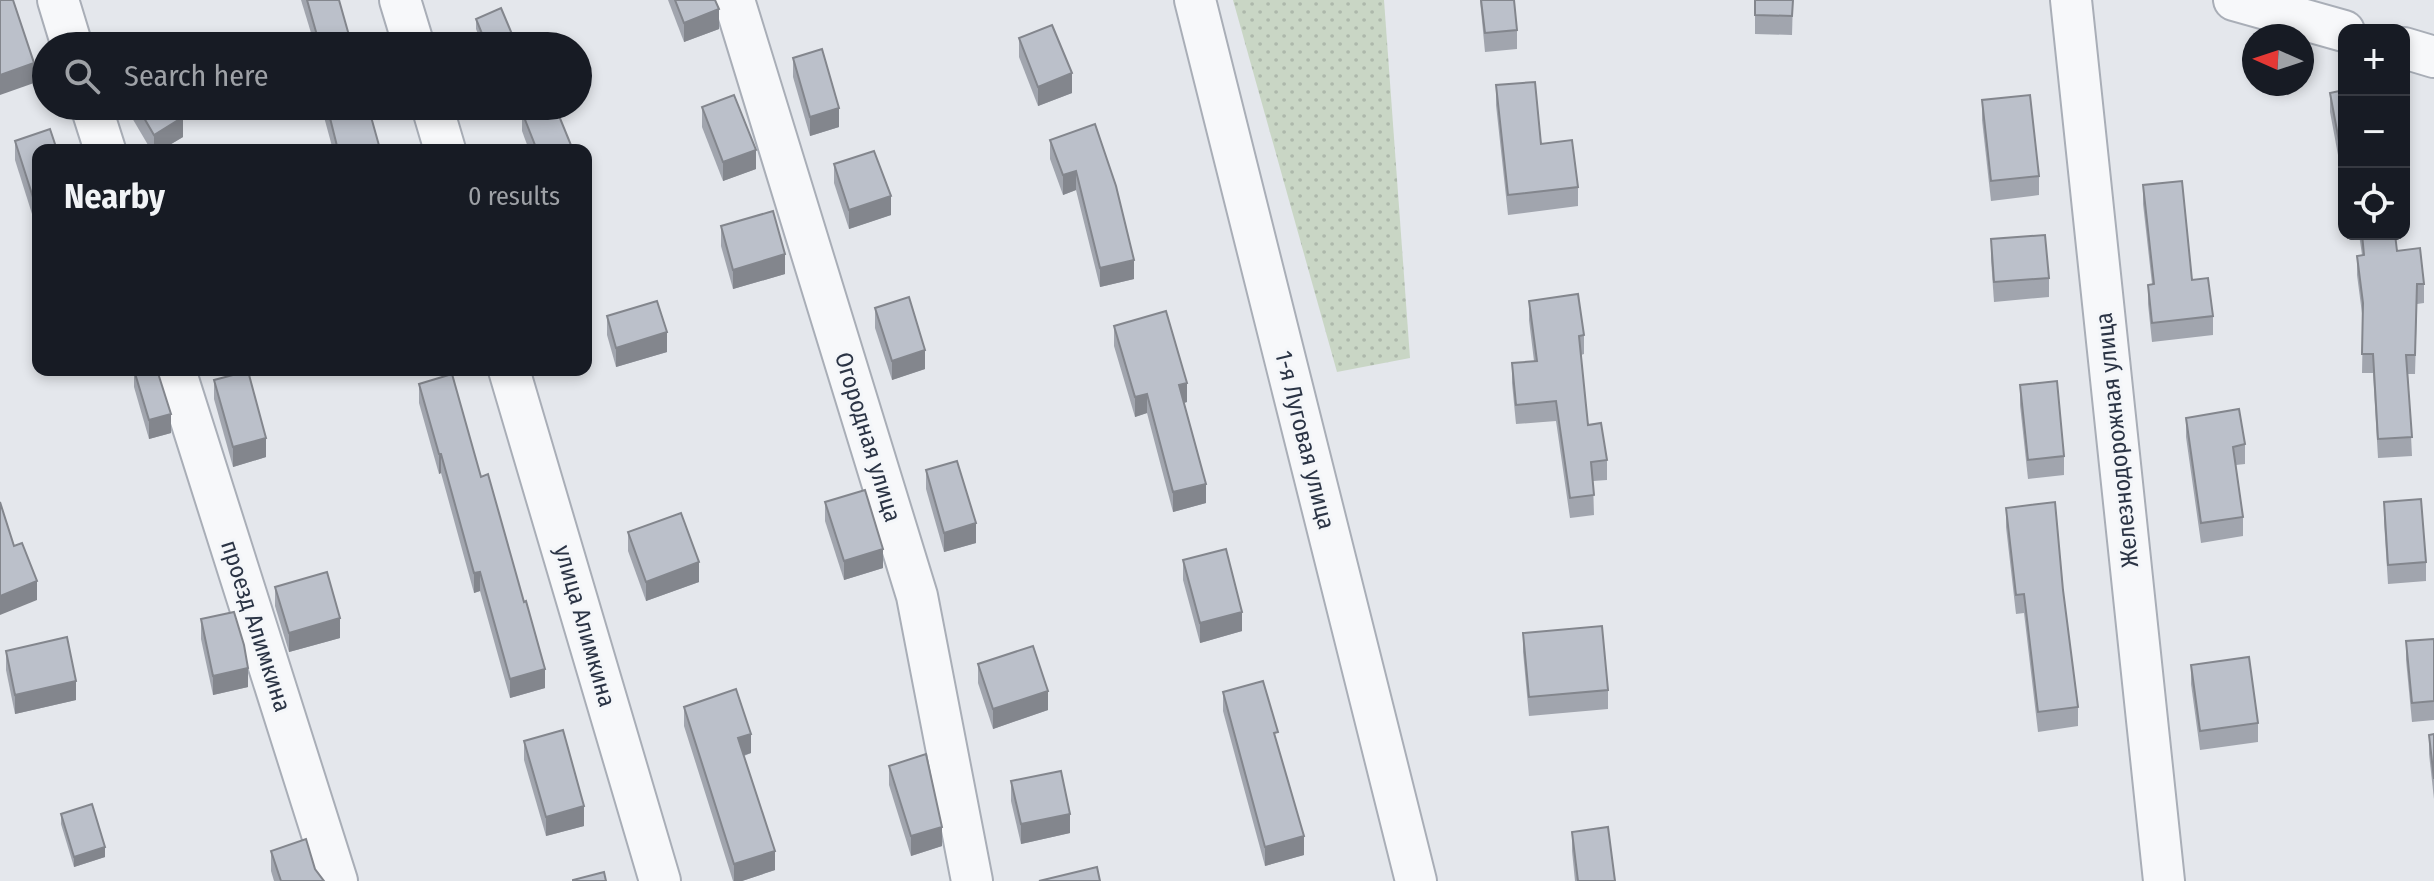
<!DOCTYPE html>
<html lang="en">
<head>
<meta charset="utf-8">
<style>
	body { margin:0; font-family:"Fira Sans Condensed",sans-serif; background:#20242c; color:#f1f3f6 }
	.controls { position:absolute; right:24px; top:24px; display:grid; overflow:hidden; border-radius:16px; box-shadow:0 4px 12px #0003 }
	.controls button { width:72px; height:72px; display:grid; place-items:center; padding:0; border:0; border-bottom:2px solid #363941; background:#171b24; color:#f1f3f6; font:40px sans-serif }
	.compass { position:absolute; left:2242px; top:24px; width:72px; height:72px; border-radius:50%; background:#171b24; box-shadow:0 4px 12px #0003; rotate:273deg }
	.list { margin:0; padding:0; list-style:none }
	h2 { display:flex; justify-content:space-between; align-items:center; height:104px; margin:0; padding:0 32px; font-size:34px }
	h2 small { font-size:26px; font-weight:400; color:#9ea1a6 }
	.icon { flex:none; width:44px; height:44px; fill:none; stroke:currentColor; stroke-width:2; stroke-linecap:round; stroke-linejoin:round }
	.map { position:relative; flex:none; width:2434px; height:881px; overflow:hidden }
	.search { position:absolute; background:#171b24; box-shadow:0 4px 12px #0003; left:32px; top:32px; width:560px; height:88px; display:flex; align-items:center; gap:20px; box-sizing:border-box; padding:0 28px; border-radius:44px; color:#9ea1a6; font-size:30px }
	.panel { position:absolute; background:#171b24; box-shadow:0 4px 12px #0003; left:32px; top:144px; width:560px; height:232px; border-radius:16px }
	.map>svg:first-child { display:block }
	.grass { fill:url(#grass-dots) }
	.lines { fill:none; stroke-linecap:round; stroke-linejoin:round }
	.minor-casing { stroke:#a9aeb7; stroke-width:44 }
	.minor { stroke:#f7f8fa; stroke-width:40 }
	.wall { fill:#a1a5ae }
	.shaded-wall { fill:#83868d }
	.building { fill:#bbc0ca; stroke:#83868d; stroke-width:2 }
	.labels { text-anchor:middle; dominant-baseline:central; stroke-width:6; stroke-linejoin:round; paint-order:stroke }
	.street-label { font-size:24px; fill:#2b3445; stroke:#f4f6f9 }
</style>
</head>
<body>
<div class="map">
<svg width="2434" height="881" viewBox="0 0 2434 881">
	<defs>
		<pattern id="grass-dots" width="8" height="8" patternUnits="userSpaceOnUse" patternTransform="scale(2)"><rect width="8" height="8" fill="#c9d6c5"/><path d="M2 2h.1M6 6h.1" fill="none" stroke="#adb8ab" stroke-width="1.8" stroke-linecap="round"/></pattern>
	</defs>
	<rect width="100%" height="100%" fill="#e4e7ec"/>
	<path class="grass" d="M1233,0H1384L1410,358L1337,372Z"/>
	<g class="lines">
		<g class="minor-casing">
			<g id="minor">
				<path d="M58,0L72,46"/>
				<path d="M400,0L414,46"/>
				<path d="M734,0L917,596L972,881"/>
				<path d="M1195,0L1416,881"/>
				<path d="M2071,0L2164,881"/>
				<path d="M2234,0L2344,31"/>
				<path d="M2404,48L2434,57"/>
				<path d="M91,106L105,150"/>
				<path d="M432,106L445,150"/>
				<path d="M175,370L337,881"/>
				<path d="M509,370L660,881"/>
			</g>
		</g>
		<use href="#minor" class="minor"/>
	</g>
	<g class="wall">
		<path d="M301,0H339L352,46H315Z"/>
		<path d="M668,0H715L719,29L684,42Z"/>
		<path d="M1480,0H1514L1517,30V49L1485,52Z"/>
		<path d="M1755,0H1793L1792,35L1755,34Z"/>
		<path d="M476,19L517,46H483L476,29Z"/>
		<path d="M1019,38L1072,93L1038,106L1019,57Z"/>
		<path d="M793,58L839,127L810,136L793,77Z"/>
		<path d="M1496,85L1541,144L1578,187V206L1508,215L1496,105Z"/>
		<path d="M2344,90V171H2341L2330,112V93Z"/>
		<path d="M1982,100L2039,176V195L1991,201L1982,120Z"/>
		<path d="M125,106H176L183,137L161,150H151Z"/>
		<path d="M321,106H368L380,150H333Z"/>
		<path d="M702,107L756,169L723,181L702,127Z"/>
		<path d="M522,112L573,150H529L522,131Z"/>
		<path d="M1095,124L1134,279L1100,287L1076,190L1063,195L1050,159V140Z"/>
		<path d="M15,141L38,150V233L15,160Z"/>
		<path d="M834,164L891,215L849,229L834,183Z"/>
		<path d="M2143,185L2192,280L2213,316V335L2152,342L2148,304V285L2152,284L2143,204Z"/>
		<path d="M721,226L785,274L733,289L721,246Z"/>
		<path d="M2359,234H2395L2397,251L2424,284V303L2417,304L2415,374H2408L2412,456L2378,458L2373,373H2362L2363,321L2357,275V256L2362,255Z"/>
		<path d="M1991,239L2049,278V297L1994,302L1991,259Z"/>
		<path d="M1529,301L1584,335V354L1581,355L1588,425L1607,460V480L1593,481L1594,515L1570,518L1556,421L1516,424L1512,383V363L1534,361L1529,320Z"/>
		<path d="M875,308L925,369L892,380L875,328Z"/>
		<path d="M607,316L667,352L616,367L607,335Z"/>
		<path d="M1114,326L1187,402L1184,403L1206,503L1173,512L1147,413L1135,417L1114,346Z"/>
		<path d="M134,370H157L171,433L149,439L134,387Z"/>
		<path d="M214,380L266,457L233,467L214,399Z"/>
		<path d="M419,384L481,477L545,688L510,698L480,591L474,593L441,473L439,474L419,403Z"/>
		<path d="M2020,385L2064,456V475L2028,479L2020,405Z"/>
		<path d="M2186,418L2245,444V464L2236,465L2243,517V536L2201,543L2186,437Z"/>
		<path d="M926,470L976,543L944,552L926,489Z"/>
		<path d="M825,502L883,568L844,580L825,521Z"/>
		<path d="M2384,502L2426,562V581L2388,584L2384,521Z"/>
		<path d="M2006,508L2078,707V726L2038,732L2024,613L2016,614L2006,527Z"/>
		<path d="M628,532L699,582L646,601L628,551Z"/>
		<path d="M1183,560L1242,631L1200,643L1183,580Z"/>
		<path d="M275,587L340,638L289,652L275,606Z"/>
		<path d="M201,619L248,687L213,695L201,639Z"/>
		<path d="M1523,633L1608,690V709L1529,716L1523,652Z"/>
		<path d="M2434,639V720L2412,722L2406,660V641Z"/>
		<path d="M6,651L76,700L15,714L6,670Z"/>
		<path d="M978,664L1048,710L993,729L978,683Z"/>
		<path d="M2191,665L2258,723V742L2200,750L2191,684Z"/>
		<path d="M1223,692L1278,746L1304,855L1265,866L1223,711Z"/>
		<path d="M684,707L751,753L744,756L775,870L742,881H733L684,726Z"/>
		<path d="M2434,734V799L2429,754V735Z"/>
		<path d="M524,741L584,826L546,836L524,760Z"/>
		<path d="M889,766L942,846L911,856L889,785Z"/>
		<path d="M1011,781L1070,833L1021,844L1011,801Z"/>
		<path d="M61,814L105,857L74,867L61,824Z"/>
		<path d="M1572,832L1615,881H1575L1572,851Z"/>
		<path d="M271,851L315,869L324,881H274L271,871Z"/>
	</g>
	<g class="shaded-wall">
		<path d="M719,9V29L684,42V23Z"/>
		<path d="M34,63V83L0,95V75Z"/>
		<path d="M1072,73V93L1038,106V87Z"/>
		<path d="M839,108V127L810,136V117Z"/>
		<path d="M183,117V137L161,150H154V135Z"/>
		<path d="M756,150V169L723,181V162Z"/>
		<path d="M1076,171V190L1063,195V175Z"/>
		<path d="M589,188V207L586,208V189Z"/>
		<path d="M891,196V215L849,229V210Z"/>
		<path d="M785,254V274L733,289V270Z"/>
		<path d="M1134,260V279L1100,287V268Z"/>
		<path d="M667,332V352L616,367V348Z"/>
		<path d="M925,350V369L892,380V361Z"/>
		<path d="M1187,383V402L1179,404V385Z"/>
		<path d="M1147,394V413L1135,417V397Z"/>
		<path d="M171,414V433L149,439V420Z"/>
		<path d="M266,438V457L233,467V447Z"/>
		<path d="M439,454H441V473L439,474Z"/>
		<path d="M1206,484V503L1173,512V492Z"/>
		<path d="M976,523V543L944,552V533Z"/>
		<path d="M883,549V568L844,580V561Z"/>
		<path d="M699,562V582L646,601V582Z"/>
		<path d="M480,572V591L474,593V573Z"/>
		<path d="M37,581V600L0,615V596Z"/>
		<path d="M1242,612V631L1200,643V623Z"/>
		<path d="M340,618V638L289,652V633Z"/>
		<path d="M248,668V687L213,695V676Z"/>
		<path d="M545,669V688L510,698V679Z"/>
		<path d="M76,681V700L15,714V695Z"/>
		<path d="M1048,691V710L993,729V709Z"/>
		<path d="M751,734V753L738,757V738Z"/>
		<path d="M584,806V826L546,836V817Z"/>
		<path d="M1070,814V833L1021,844V824Z"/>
		<path d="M942,827V846L911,856V836Z"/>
		<path d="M1304,836V855L1265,866V847Z"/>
		<path d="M105,847V857L74,867V857Z"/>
		<path d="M775,851V870L742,881H734V864Z"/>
	</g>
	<g class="building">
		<path d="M0,0H13L34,63L0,75Z"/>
		<path d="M307,0H339L352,46H320Z"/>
		<path d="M675,0H715L719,9L684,23Z"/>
		<path d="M1481,0H1514L1517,30L1485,33Z"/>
		<path d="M1755,0H1793L1792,16L1755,15Z"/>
		<path d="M501,8L517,46H487L476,19Z"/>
		<path d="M1052,25L1072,73L1038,87L1019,38Z"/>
		<path d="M822,49L839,108L810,117L793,58Z"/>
		<path d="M1535,82L1541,144L1572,140L1578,187L1508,195L1496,85Z"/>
		<path d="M2344,90V151L2341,152L2330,93Z"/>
		<path d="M734,95L756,150L723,162L702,107Z"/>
		<path d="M2030,95L2039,176L1991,181L1982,100Z"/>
		<path d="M137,106H176L183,117L154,135Z"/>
		<path d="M327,106H368L380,149L376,150H338Z"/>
		<path d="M535,106H555L573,150H537L522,112Z"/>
		<path d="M1095,124L1116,186L1134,260L1100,268L1076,171L1063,175L1050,140Z"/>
		<path d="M50,129L57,150H38V213L15,141Z"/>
		<path d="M874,151L891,196L849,210L834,164Z"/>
		<path d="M2182,181L2192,280L2208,278L2213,316L2152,323L2148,285L2154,284L2143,185Z"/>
		<path d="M773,211L785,254L733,270L721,226Z"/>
		<path d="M2362,234H2395L2397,251L2420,248L2424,284H2417L2415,355H2406L2412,437L2378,439L2373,354H2362L2363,303L2357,256L2364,255Z"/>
		<path d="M2045,235L2049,278L1994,282L1991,239Z"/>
		<path d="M1578,294L1584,335L1579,336L1588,425L1601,423L1607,460L1591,462L1594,495L1570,498L1556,401L1516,405L1512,363L1537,361L1529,301Z"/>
		<path d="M909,297L925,350L892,361L875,308Z"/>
		<path d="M657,301L667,332L616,348L607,316Z"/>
		<path d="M1166,311L1187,383L1179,385L1206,484L1173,492L1147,394L1135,397L1114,326Z"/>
		<path d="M134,370H157L171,414L149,420Z"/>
		<path d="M248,371L266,438L233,447L214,380Z"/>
		<path d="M452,374L481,477L488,474L524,602L526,601L545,669L510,679L480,572L474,573L441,454H439L419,384Z"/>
		<path d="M2057,381L2064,456L2028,460L2020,385Z"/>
		<path d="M2239,409L2245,444L2233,447L2243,517L2201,523L2186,418Z"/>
		<path d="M957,461L976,523L944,533L926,470Z"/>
		<path d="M865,490L883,549L844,561L825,502Z"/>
		<path d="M2421,499L2426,562L2388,565L2384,502Z"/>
		<path d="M0,502L14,546L22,543L37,581L0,596Z"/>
		<path d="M2055,502L2063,590L2078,707L2038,712L2024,594L2016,595L2006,508Z"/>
		<path d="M681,513L699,562L646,582L628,532Z"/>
		<path d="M1226,549L1242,612L1200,623L1183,560Z"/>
		<path d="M327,572L340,618L289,633L275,587Z"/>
		<path d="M234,612L244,645L248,668L213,676L201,619Z"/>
		<path d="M1602,626L1608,690L1529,697L1523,633Z"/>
		<path d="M67,637L76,681L15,695L6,651Z"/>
		<path d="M2434,639V701L2412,703L2406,641Z"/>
		<path d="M1033,646L1048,691L993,709L978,664Z"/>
		<path d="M2249,657L2258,723L2200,731L2191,665Z"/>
		<path d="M1263,681L1278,732L1274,733L1304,836L1265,847L1223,692Z"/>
		<path d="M736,689L751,734L738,738L775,851L734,864L684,707Z"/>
		<path d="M563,730L584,806L546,817L524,741Z"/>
		<path d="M2434,734V779L2429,735Z"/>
		<path d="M926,754L942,827L911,836L889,766Z"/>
		<path d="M1061,771L1070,814L1021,824L1011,781Z"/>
		<path d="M92,804L105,847L74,857L61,814Z"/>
		<path d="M1608,827L1615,881H1578L1572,832Z"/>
		<path d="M306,839L315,869L324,881H281L271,851Z"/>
		<path d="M1097,867L1100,881H1039Z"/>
		<path d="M604,872L606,881H573V880Z"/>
	</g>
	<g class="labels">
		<g class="street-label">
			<text transform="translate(868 437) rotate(73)">Огородная улица</text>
			<text transform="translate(1305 440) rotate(76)">1-я Луговая улица</text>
			<text transform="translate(2117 440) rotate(-96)">Железнодорожная улица</text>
			<text transform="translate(256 626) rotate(72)">проезд Алимкина</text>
			<text transform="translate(585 626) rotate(74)">улица Алимкина</text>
		</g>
	</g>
</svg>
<div class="controls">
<button>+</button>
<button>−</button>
<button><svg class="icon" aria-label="locate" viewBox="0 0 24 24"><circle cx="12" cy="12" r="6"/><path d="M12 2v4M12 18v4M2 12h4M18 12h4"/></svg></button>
</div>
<svg class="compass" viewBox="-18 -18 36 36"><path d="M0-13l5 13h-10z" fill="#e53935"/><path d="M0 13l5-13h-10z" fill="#9ea1a6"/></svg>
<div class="search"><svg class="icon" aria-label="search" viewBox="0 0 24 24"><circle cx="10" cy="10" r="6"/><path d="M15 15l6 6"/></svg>Search here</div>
<section class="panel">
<h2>Nearby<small>0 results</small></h2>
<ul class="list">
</ul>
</section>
</div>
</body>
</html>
